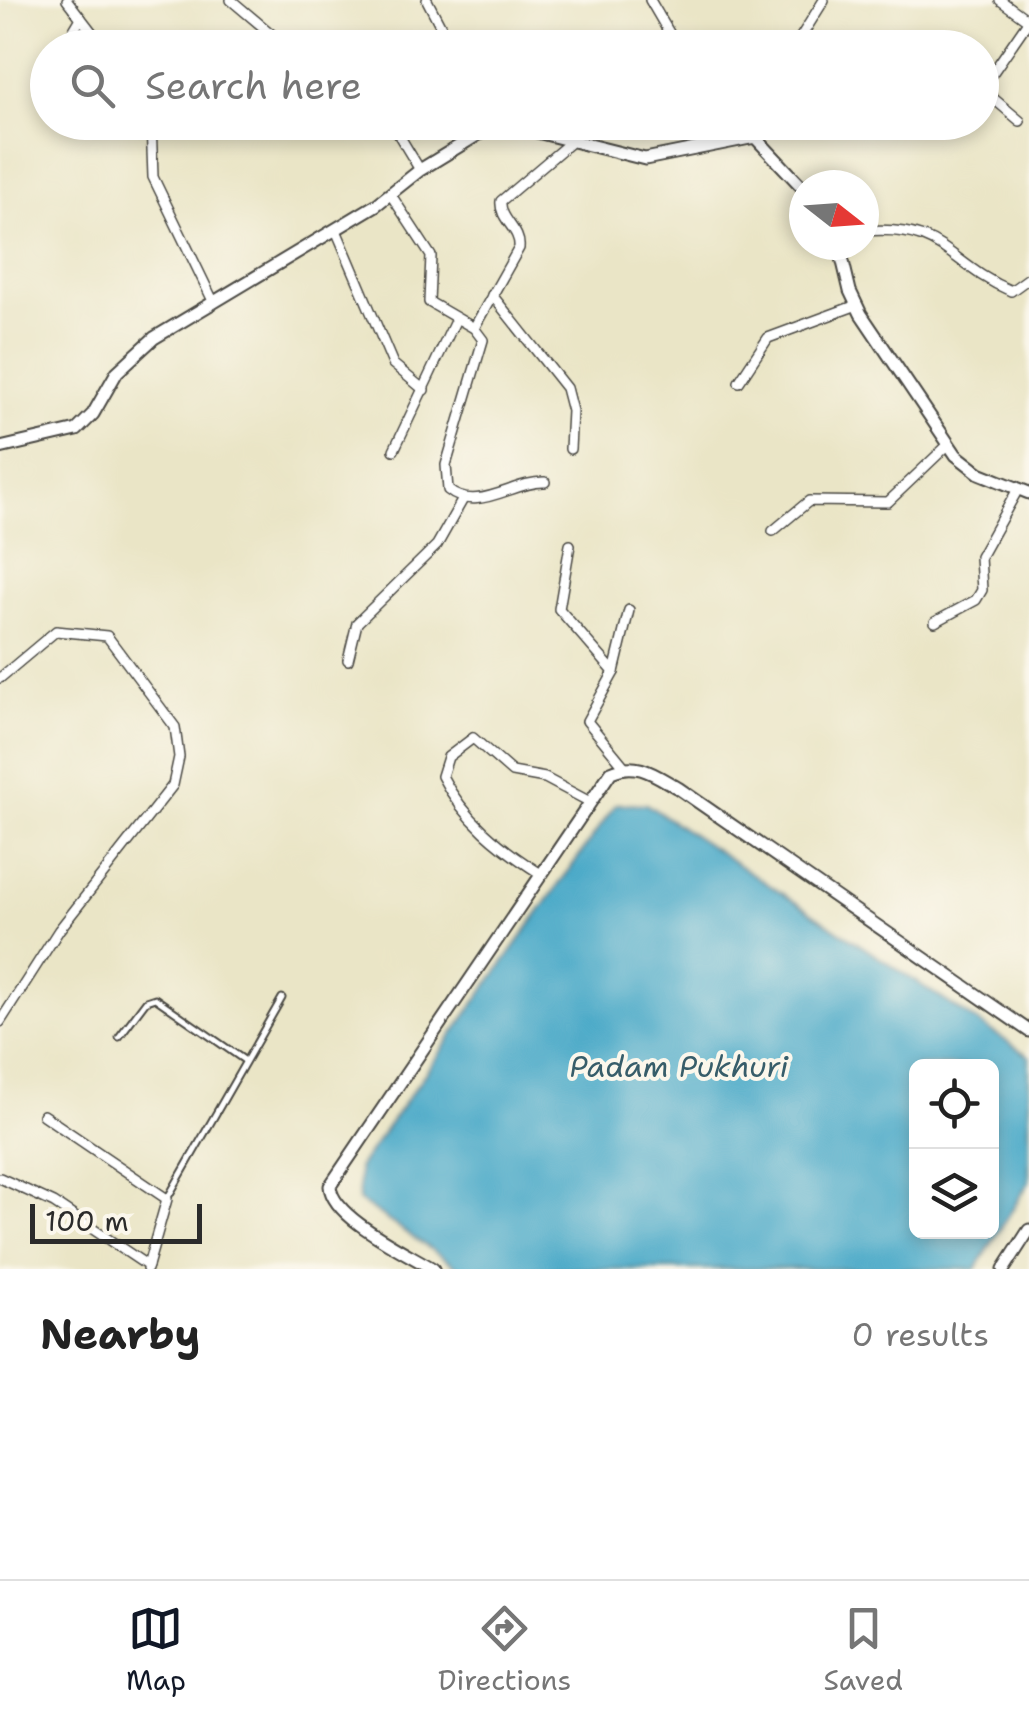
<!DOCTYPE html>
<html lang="en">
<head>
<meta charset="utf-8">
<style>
	body { margin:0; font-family:"Shantell Sans",sans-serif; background:#f2f2f2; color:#222 }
	.controls { position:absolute; right:30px; bottom:30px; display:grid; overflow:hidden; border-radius:15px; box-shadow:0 5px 15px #0003 }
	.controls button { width:90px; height:90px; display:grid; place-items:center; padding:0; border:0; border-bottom:2px solid #e0e0e0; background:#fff; color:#222; font:50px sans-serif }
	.compass { position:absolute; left:789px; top:170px; width:90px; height:90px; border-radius:50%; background:#fff; box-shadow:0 5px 15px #0003; rotate:107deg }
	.scale { position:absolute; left:30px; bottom:25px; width:172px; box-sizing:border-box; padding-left:10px; border:5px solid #2b2b2b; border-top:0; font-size:28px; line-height:35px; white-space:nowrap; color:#2b2b2b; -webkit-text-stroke:8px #fbf7ec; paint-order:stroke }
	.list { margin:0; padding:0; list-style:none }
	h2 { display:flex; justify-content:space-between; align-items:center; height:130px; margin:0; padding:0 40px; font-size:42px }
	h2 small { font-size:32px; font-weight:400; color:#767676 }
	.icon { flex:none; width:55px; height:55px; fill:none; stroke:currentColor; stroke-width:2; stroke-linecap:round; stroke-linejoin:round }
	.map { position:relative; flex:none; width:1029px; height:1269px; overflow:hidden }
	.search { position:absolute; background:#fff; box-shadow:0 5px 15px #0003; left:30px; right:30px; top:30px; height:110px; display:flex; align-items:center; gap:25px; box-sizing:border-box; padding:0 35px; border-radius:55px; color:#767676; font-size:38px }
	.sheet { height:310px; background:#fff }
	nav { display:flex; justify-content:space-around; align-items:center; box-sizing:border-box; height:140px; border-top:2px solid #e0e0e0; background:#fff; font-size:28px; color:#767676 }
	nav a { display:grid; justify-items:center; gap:5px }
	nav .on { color:#111827 }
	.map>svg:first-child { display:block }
	.water { fill:#48a9c8; stroke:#3a6a7a; stroke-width:2.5; fill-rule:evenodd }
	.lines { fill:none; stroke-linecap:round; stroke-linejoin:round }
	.service-casing { stroke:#484742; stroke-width:9 }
	.minor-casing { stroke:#484742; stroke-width:12 }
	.tertiary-casing { stroke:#484742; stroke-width:15 }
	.service { stroke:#fff; stroke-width:5 }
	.minor { stroke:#fff; stroke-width:9 }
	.tertiary { stroke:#fff; stroke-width:11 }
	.labels { text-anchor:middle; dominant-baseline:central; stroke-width:8; stroke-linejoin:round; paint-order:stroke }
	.water-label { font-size:30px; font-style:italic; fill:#375d6a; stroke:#fbf7ec }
</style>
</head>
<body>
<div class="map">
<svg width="1029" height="1269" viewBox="0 0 1029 1269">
	<rect width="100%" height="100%" fill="#fbf7ec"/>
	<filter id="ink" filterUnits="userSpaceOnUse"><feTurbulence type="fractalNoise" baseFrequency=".01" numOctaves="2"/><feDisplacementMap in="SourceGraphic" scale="20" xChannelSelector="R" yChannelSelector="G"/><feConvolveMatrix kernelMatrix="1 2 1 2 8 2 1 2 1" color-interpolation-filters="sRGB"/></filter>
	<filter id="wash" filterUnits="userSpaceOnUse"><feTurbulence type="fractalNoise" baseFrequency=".0048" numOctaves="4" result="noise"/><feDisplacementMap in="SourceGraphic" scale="40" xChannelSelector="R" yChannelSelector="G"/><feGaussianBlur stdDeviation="2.25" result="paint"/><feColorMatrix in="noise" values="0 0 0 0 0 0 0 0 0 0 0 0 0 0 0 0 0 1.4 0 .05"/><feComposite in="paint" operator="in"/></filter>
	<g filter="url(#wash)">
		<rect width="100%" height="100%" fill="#eae5c6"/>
		<path class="water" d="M616,804H646L1029,1056V1182L976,1269H460L359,1201L358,1168ZM916,1066H992V1232H916Z"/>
	</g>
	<g filter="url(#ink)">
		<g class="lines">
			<g class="service-casing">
				<g id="service">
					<path d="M119,1037L146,1001L155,998L244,1060"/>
					<path d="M167,1199L282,998"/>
				</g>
			</g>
			<g class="minor-casing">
				<g id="minor">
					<path d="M67,0L104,48"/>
					<path d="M231,0L288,48"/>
					<path d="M427,0L452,48"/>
					<path d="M650,0L678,48"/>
					<path d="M1000,0L1029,21"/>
					<path d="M63,48L81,18"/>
					<path d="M794,48L824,0"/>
					<path d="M1020,121L987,93V81L1029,20"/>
					<path d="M151,122L153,177L214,303"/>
					<path d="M391,122L420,170"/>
					<path d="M391,195L431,256L429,302L474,328L483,340L446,465L448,490C477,514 513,481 545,482"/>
					<path d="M336,230L393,364L424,390"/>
					<path d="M864,231C945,224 946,263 1011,291L1029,278"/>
					<path d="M492,295L566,388L572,411L570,449"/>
					<path d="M474,328L519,248C521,229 499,220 501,201L573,140"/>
					<path d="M739,382L768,338L857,305"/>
					<path d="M394,450L456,319"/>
					<path d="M773,531L809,501L888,502L949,444"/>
					<path d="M570,545L559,609L614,672"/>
					<path d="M935,622L976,600L982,590L980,557L1018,489"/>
					<path d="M348,660L357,623L437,545L463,499"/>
					<path d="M0,678L56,631L107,636L175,727L179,757L173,785L59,930L0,1022"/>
					<path d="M624,766L587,721L614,672L629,610"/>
					<path d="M541,874C500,848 464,820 442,776L448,757L473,738L512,772L545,778L590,802"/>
					<path d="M43,1115L167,1199L147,1269"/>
					<path d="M0,1178L54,1203L148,1266"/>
				</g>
			</g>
			<g class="tertiary-casing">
				<g id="tertiary">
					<path d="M839,245L850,291L861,314L956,455L979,473L1029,493"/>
					<path d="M0,448L77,430L93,414L117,372L154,338L376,205L420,170L487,129L517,127L645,159L755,137L804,189"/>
					<path d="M433,1269C406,1252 332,1218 330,1186L611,772C637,760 655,775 678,788L1029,1031"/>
					<path d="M1004,1269L1029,1230"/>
				</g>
			</g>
			<use href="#service" class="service"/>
			<use href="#minor" class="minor"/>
			<use href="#tertiary" class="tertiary"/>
		</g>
	</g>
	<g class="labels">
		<g class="water-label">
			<text x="679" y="1066">Padam Pukhuri</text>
		</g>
	</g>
</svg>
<div class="controls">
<button><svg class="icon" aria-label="locate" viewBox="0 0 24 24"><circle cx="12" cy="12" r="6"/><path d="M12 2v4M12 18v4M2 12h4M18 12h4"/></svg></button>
<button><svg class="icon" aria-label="layers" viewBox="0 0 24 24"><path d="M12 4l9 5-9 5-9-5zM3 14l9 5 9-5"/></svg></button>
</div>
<svg class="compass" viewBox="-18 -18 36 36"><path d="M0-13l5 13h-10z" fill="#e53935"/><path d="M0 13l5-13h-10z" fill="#767676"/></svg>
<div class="scale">100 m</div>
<div class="search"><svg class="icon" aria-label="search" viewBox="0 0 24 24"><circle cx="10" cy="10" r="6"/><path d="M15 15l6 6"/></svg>Search here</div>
</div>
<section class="sheet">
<h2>Nearby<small>0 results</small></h2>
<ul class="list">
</ul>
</section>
<nav>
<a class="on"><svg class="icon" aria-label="map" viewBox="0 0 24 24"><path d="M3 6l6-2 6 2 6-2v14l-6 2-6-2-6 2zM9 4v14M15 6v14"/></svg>Map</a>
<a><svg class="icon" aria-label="directions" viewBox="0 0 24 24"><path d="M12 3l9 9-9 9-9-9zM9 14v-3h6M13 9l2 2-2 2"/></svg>Directions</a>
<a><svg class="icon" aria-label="saved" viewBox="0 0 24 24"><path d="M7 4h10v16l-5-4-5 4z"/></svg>Saved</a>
</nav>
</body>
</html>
